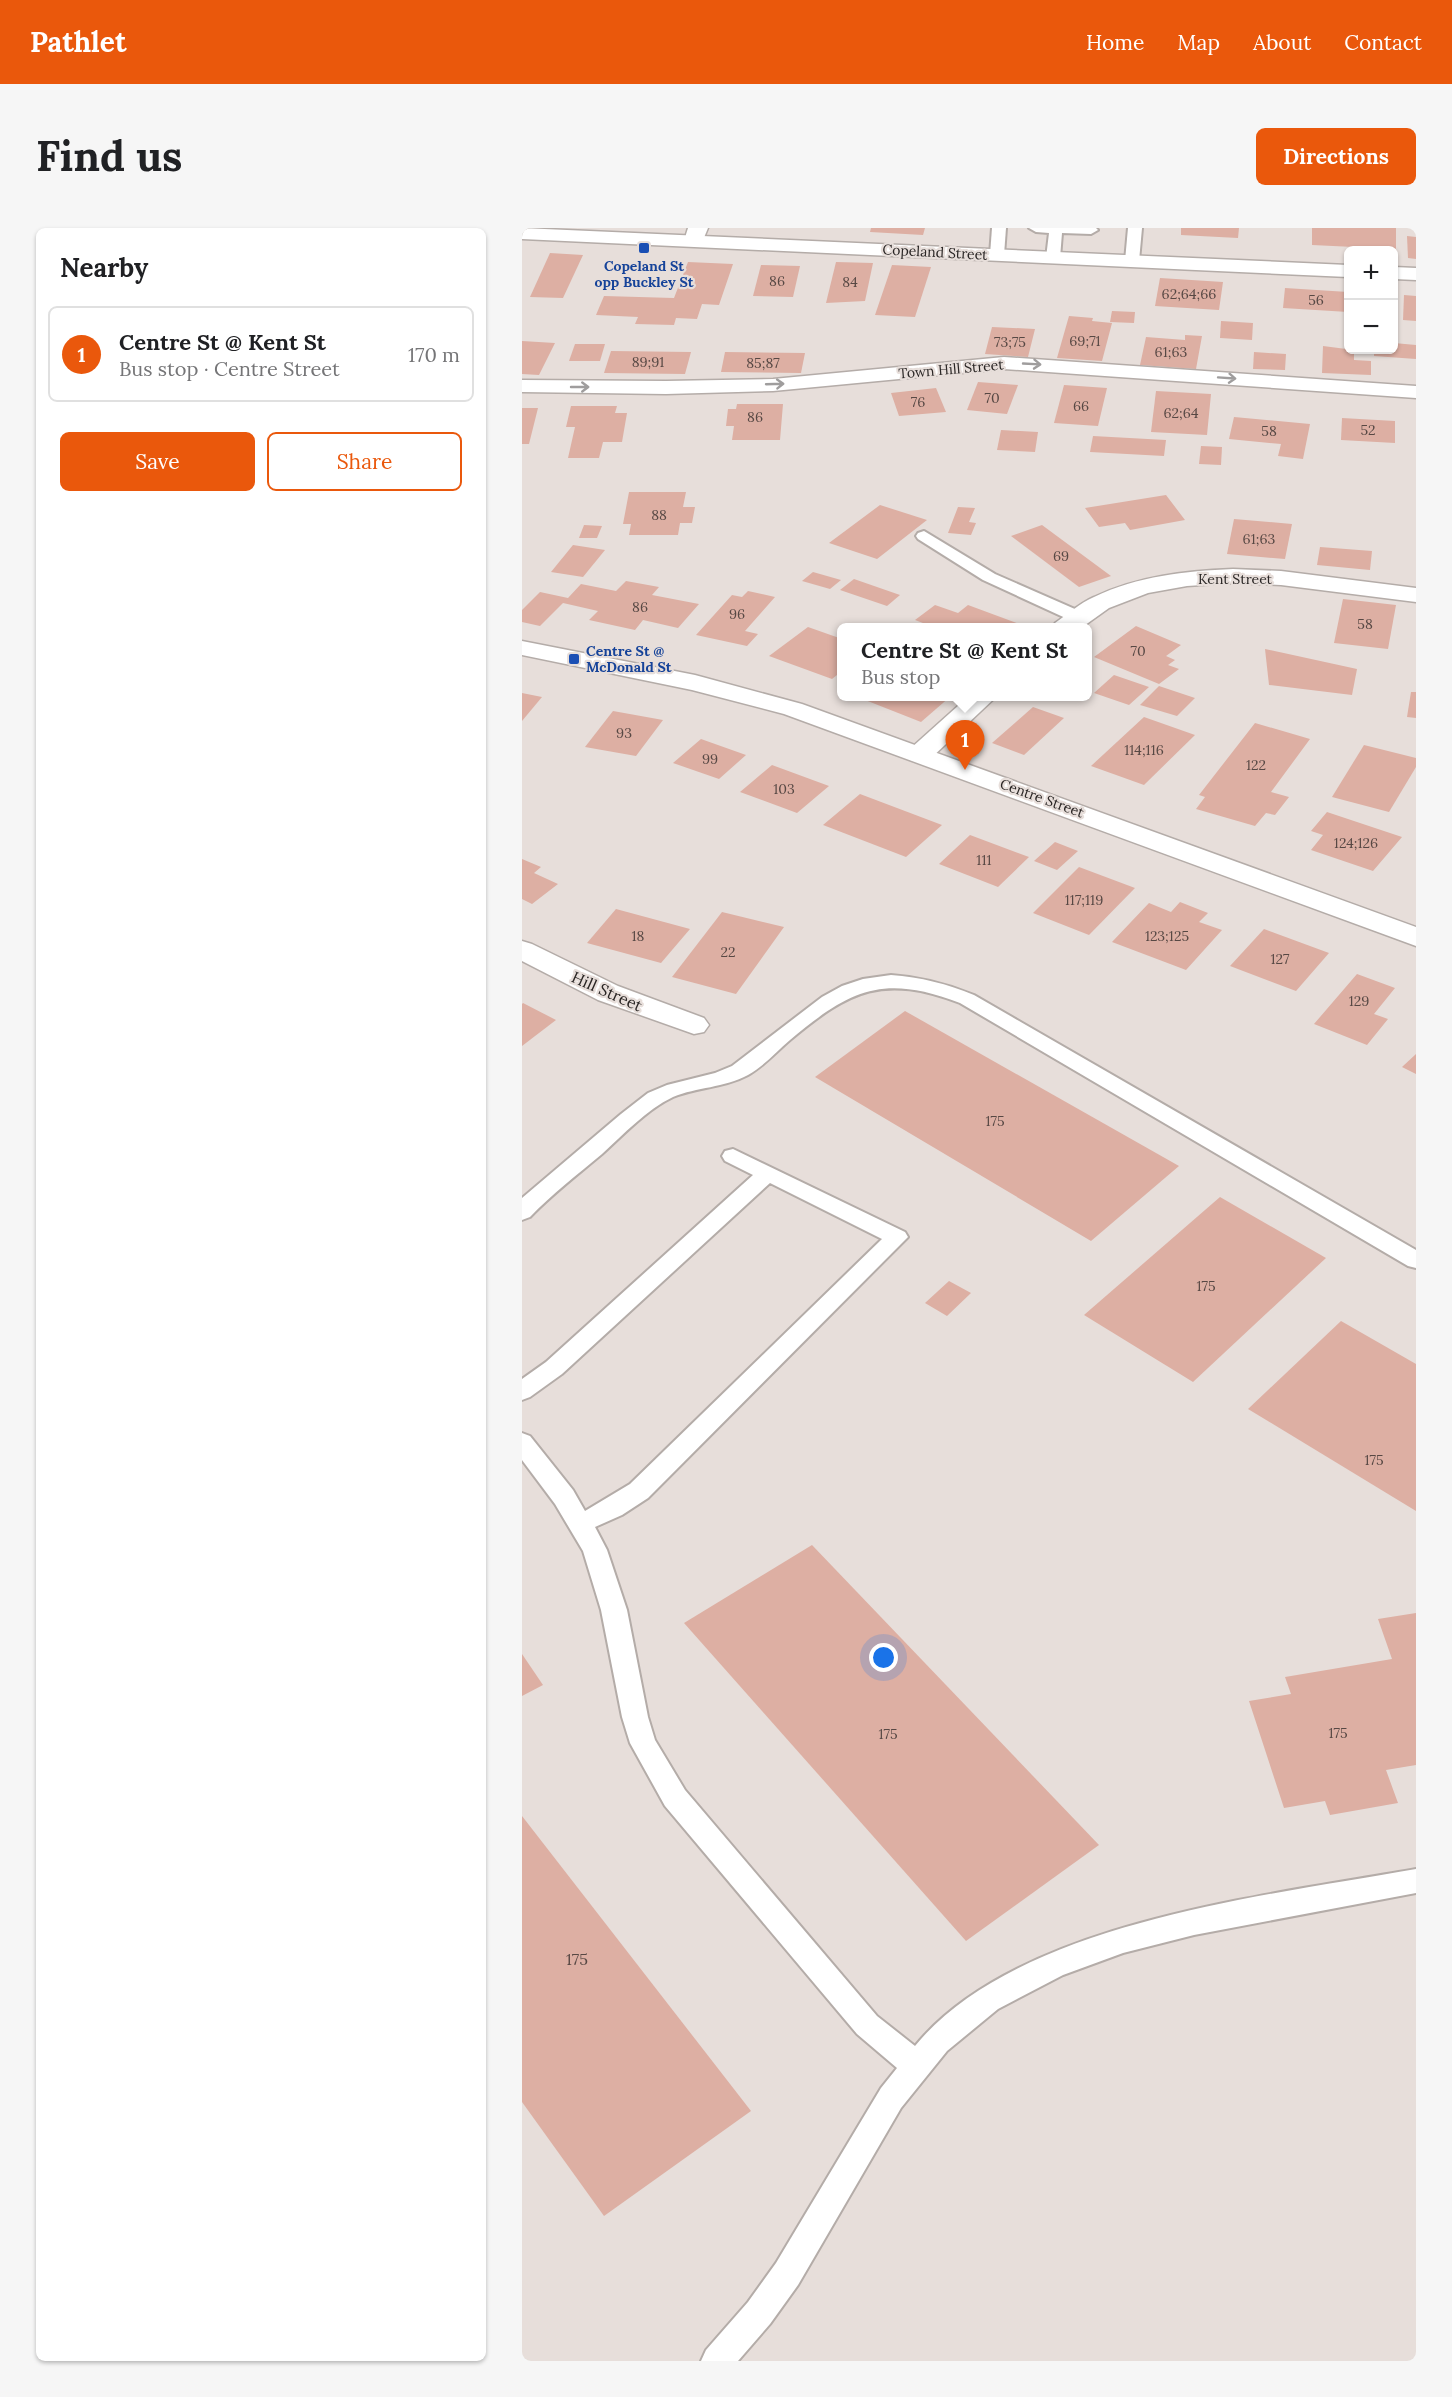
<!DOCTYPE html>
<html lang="en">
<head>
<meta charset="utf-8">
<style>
	body { margin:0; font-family:Lora,serif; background:#f6f6f6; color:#202124 }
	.controls { position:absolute; right:18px; top:18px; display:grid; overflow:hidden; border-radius:9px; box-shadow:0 2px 4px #0004 }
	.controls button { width:54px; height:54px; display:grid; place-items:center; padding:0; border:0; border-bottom:2px solid #e0e0e0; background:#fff; color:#202124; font:30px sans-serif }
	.you { position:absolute; left:362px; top:1430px; width:21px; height:21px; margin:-15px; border:4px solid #fff; border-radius:50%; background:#1a73e8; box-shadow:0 0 0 9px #1a73e833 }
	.badge { display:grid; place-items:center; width:39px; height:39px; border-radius:50%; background:#ea580c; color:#fff; font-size:20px; font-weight:700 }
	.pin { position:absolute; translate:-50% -50px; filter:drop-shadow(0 2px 3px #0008) }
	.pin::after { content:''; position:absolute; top:32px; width:21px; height:18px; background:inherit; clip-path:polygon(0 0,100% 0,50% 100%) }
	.popup { position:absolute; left:315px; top:395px; width:255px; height:78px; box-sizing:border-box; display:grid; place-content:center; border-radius:9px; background:#fff; filter:drop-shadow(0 2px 4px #0005); font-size:20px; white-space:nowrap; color:#757577 }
	.popup b { font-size:22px; color:#202124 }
	.popup::after { content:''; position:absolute; left:50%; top:100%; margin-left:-12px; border:12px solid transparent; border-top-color:#fff }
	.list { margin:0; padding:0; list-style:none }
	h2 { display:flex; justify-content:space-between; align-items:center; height:78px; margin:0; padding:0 24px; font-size:26px }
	h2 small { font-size:20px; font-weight:400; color:#757577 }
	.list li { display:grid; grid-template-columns:39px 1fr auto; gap:18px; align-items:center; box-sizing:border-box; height:96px; margin:0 12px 12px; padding:0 12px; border:2px solid #e0e0e0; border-radius:9px }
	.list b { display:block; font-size:22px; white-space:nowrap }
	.list p { margin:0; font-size:20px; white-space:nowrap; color:#757577 }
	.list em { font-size:20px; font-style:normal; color:#757577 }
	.actions { display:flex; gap:12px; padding:18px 24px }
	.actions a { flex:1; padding:14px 0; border:2px solid #ea580c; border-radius:9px; text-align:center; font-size:21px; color:#ea580c }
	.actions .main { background:#ea580c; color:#fff }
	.map { position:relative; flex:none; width:894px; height:2133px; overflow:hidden; border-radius:9px }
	header { display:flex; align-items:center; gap:36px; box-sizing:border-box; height:84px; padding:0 30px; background:#ea580c; color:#fff }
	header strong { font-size:28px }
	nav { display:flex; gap:33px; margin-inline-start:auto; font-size:21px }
	.intro { display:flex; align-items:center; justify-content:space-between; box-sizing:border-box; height:144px; padding:0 36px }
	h1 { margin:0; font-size:42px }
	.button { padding:15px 27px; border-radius:9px; background:#ea580c; color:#fff; font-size:21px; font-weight:700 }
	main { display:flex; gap:36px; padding:0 36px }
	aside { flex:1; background:#fff; border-radius:9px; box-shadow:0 2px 4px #0004 }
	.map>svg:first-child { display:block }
	.building { fill:#ddafa3 }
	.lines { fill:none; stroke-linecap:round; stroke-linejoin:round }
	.service-casing { stroke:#b4aca8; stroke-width:4 }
	.minor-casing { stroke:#b4aca8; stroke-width:3 }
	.secondary-casing { stroke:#b4aca8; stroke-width:3 }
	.service { fill:#fff; fill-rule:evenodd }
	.minor { fill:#fff; fill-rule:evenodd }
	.secondary { fill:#fff; fill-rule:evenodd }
	.oneway { stroke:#9f9d9d }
	.transit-dot { fill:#1a4fb4; stroke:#e7deda; stroke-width:2 }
	.labels { text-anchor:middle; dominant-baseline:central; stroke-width:4.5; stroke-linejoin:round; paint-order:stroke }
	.far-street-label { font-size:14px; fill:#2a2625; stroke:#e7deda }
	.far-transit-label { font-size:14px; font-weight:bold; fill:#164399; stroke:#e7deda }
	.number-label { font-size:14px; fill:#574844 }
	.street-label { font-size:16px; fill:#2a2625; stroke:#e7deda }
	.near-number-label { font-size:16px; fill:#574844 }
</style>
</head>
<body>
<header>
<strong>Pathlet</strong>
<nav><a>Home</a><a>Map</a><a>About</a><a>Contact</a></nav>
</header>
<div class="intro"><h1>Find us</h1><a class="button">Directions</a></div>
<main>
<aside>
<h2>Nearby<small></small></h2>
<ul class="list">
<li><span class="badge">1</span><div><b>Centre St @ Kent St</b><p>Bus stop · Centre Street</p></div><em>170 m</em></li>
</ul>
<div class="actions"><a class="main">Save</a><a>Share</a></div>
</aside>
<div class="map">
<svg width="894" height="2133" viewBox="0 0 894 2133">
	<rect width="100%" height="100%" fill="#e7deda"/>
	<g class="building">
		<path d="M349,0H403L401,7L348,4Z"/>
		<path d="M659,0H717L716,10L659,7Z"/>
		<path d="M790,0H874V21L790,17Z"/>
		<path d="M885,8L894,9V31L886,30Z"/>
		<path d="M28,25L61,27L41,70L8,69Z"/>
		<path d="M166,34L211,36L197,77L180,76L175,91L154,90L152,97L113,96L116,89L74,87L82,68L152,70Z"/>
		<path d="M314,34L351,35L343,73L304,75Z"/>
		<path d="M239,37L278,38L271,69L231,68Z"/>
		<path d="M370,37L409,39L393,89L353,87Z"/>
		<path d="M638,50L701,54L697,82L633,78Z"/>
		<path d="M763,60L826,64V84L761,80Z"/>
		<path d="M882,67L894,68V93L881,92Z"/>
		<path d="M590,83L613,84L612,95L588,94Z"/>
		<path d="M547,88L571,90L570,93L590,95L580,133L535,130Z"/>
		<path d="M699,93L731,95L730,112L698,110Z"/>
		<path d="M470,99L513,101L506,129L463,126Z"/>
		<path d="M663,107L680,108L674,141L618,137L624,109L663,112Z"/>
		<path d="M0,113L33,115L17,147L0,146Z"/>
		<path d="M872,115L894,117V131L852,128V122H872Z"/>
		<path d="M53,116H83L78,133H47Z"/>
		<path d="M801,118L832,122V132L849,133V147L800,145Z"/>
		<path d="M89,123L169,124L163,146L82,145Z"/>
		<path d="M203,124L283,125L279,145L199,144Z"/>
		<path d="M732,124L764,126L763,142L731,141Z"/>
		<path d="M456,154L496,157L485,186L445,182Z"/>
		<path d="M542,157L585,160L576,198L532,195Z"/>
		<path d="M414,160L424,184L377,188L369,165Z"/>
		<path d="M634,163L689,166L685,207L629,204Z"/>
		<path d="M215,176H261L258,212H210L212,198H204L206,181H214Z"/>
		<path d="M49,178H95L93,185H105L100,214H81L77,230H46L53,199H44Z"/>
		<path d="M0,180H16L7,216H0Z"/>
		<path d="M712,189L788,196L781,231L756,228L759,216L707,211Z"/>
		<path d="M820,190L873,193V215L819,212Z"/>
		<path d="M479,202L516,204L513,224L475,222Z"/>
		<path d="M571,208L644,212L642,228L568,224Z"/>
		<path d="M679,218L700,219L699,237L677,236Z"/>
		<path d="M107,264H164L161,279H173L170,295H158L156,307H107L109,296H101Z"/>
		<path d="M644,267L663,292L608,302L603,295L577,299L563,280Z"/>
		<path d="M358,277L405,292L355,331L307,315Z"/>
		<path d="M436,279L453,280L447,294L454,295L449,307L426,305Z"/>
		<path d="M712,291L770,296L763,331L705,326Z"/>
		<path d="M62,297L80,298L75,310H57Z"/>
		<path d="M520,297L589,348L557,359L489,308Z"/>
		<path d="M51,317L83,322L61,349L29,344Z"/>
		<path d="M798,319L850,323L848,342L795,337Z"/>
		<path d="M291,344L319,352L308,361L280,353Z"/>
		<path d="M332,351L378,367L365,378L318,362Z"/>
		<path d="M104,353L137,359L130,367L177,376L156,400L121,392L113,402L67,392L76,383L41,375L18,398L0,394V382L18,364L46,370L59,356L94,363Z"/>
		<path d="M226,363L253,369L223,403L236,406L225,418L174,407L210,367L220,369Z"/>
		<path d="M821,371L874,377L866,421L812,415Z"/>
		<path d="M413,377L436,385L446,377L508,400H414L393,392Z"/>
		<path d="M614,398L659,417L644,428L653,432L646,437L657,441L637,456L572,429Z"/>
		<path d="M286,399L320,411V443L310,451L247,428Z"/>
		<path d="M743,421L835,441L830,467L747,457Z"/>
		<path d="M592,447L627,459L607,477L572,465Z"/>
		<path d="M637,458L673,470L655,488L618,477Z"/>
		<path d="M889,464H894V490L885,489Z"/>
		<path d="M0,465L20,469L0,493Z"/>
		<path d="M333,468H429L399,494Z"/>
		<path d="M511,479L542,490L502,527L470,515Z"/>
		<path d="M91,483L141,492L114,528L63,519Z"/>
		<path d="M622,489L673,507L622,557L569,538Z"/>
		<path d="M733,495L788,511L749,564L767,569L753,587L744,585L733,598L674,581L683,569L677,567Z"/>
		<path d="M179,511L224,527L197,551L151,535Z"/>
		<path d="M842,517L894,530V539L867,584L810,569Z"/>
		<path d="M250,537L307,558L275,585L218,564Z"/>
		<path d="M338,566L420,597L384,629L301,597Z"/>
		<path d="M805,584L880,609L851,643L789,622L801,607L789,603Z"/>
		<path d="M448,607L507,629L476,659L417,636Z"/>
		<path d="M533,614L556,623L535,642L512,633Z"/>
		<path d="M0,631L19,639L12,645L36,656L10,676L0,671Z"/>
		<path d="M557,639L613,660L567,707L511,685Z"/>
		<path d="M658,674L686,685L677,694L700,702L664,742L590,714L627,675L649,684Z"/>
		<path d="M94,681L168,701L139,735L65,715Z"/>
		<path d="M200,684L262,699L214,766L150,749Z"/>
		<path d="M742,701L807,725L774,763L708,738Z"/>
		<path d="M835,746L873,760L852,786L866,791L845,817L792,796Z"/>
		<path d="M1,775L34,792L0,818V776Z"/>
		<path d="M383,783L657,938L569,1013L293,849Z"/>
		<path d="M894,826V846L880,839Z"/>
		<path d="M698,969L804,1030L671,1154L562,1087Z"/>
		<path d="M427,1053L449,1065L425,1088L403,1075Z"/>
		<path d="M819,1093L894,1136V1283L726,1181Z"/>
		<path d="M290,1317L577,1617L444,1713L162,1395Z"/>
		<path d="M894,1385V1537L864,1542L876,1575L808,1587L803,1573L762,1580L727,1473L769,1466L763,1449L870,1431L856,1391Z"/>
		<path d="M0,1426L21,1457L0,1468Z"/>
		<path d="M0,1588L229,1883L82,1988L0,1874Z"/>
	</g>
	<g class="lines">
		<g class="service-casing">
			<g id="service">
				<path d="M470,0H484L482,27L475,31L468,27Z"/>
				<path d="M507,0H574L576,2L569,6L540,5L538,30L531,34L524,30L527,5L514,4Z"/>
				<path d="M606,0H620L617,33L610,37L603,33Z"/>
				<path d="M402,303L473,346L562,385L564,389L562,393H550L461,352L396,311L394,308L396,305Z"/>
				<path d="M369,747C399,749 425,756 452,767L894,1022V1040L886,1038L438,775C361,746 329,761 268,812C254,824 242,838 226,847C202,860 175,859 151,869C124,882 102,906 80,926C55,947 30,966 8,989L0,992V970L99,886L126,865L145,857L193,845L210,838L300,769L320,758L341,751Z"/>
				<path d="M211,921L383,1004L386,1009L126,1270L100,1287L73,1299L85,1322L105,1382L126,1489L133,1512L163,1562L355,1788L393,1818C494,1694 744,1668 894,1641V1665L672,1707L601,1725L541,1747L476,1781L425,1823L379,1880L276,2057L248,2096L216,2133H179L184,2122L226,2074L254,2035L359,1860L375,1840L335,1806L143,1578L108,1515L100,1489L79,1382L61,1323L33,1276L0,1232V1205L8,1208L51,1262L63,1283L108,1256L360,1011L248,955L40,1146L8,1169L0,1172V1151L24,1134L231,947L203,933L200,928L203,923Z"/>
			</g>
		</g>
		<g class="minor-casing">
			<g id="minor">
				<path d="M166,0H186L179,17H165L162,13Z"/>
				<path d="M482,129L894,158V170L482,141L251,163L144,166L0,164V152L144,153L251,151Z"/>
				<path d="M711,341L759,343L894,360V374L759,357L711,355L665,358L626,365L587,380L559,400H530L533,395C546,386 558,375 572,369C616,348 663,343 711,341Z"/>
				<path d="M447,468H475L407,532L398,534L389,532L385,526L389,520Z"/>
				<path d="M0,713L10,716L96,758L182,790L187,797L182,804L172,806L76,772L0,733Z"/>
			</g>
		</g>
		<g class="secondary-casing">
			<g id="secondary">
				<path d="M0,0L826,37V49L0,11Z"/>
				<path d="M872,39L894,40V52L872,51Z"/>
				<path d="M0,413L173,447L280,476L894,699V718L262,486L170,462L0,427Z"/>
			</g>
		</g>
		<use href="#service" class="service"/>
		<use href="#minor" class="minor"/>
		<use href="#secondary" class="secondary"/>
	</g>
	<defs><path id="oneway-shaft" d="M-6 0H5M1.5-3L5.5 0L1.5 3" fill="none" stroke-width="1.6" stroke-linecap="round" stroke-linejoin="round" transform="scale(1.5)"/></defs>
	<g class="oneway">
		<use href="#oneway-shaft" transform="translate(510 136) rotate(3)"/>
		<use href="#oneway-shaft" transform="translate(705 150) rotate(4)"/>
		<use href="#oneway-shaft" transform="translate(253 156) rotate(-2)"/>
		<use href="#oneway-shaft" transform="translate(58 159)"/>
	</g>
	<g class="transit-dot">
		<rect x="116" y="14" width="12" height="12" rx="3"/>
		<rect x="46" y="425" width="12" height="12" rx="3"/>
	</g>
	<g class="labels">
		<g class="far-street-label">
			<text transform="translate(413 24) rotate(3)">Copeland Street</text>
			<text transform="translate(429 141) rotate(-5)">Town Hill Street</text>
			<text x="713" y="351">Kent Street</text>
			<text transform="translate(520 570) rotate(20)">Centre Street</text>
		</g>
		<g class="far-transit-label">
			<text x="122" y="38">Copeland St<tspan x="122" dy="16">opp Buckley St</tspan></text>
			<text x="64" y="423" text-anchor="start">Centre St @<tspan x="64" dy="16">McDonald St</tspan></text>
		</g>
		<g class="number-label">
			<text x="255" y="53">86</text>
			<text x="328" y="54">84</text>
			<text x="667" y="66">62;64;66</text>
			<text x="794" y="72">56</text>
			<text x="563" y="113">69;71</text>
			<text x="488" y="114">73;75</text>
			<text x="649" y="124">61;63</text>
			<text x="126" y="134">89;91</text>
			<text x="241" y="135">85;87</text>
			<text x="470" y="170">70</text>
			<text x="396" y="174">76</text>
			<text x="559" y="178">66</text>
			<text x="659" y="185">62;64</text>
			<text x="233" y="189">86</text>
			<text x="846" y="202">52</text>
			<text x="747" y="203">58</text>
			<text x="137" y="287">88</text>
			<text x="737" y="311">61;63</text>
			<text x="539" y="328">69</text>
			<text x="118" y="379">86</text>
			<text x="215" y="386">96</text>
			<text x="843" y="396">58</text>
			<text x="616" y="423">70</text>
			<text x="102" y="505">93</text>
			<text x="622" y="522">114;116</text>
			<text x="188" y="531">99</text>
			<text x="734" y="537">122</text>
			<text x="262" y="561">103</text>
			<text x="834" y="615">124;126</text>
			<text x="462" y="632">111</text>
			<text x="562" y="672">117;119</text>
			<text x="116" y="708">18</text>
			<text x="645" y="708">123;125</text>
			<text x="206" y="724">22</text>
			<text x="758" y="731">127</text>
			<text x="837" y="773">129</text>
			<text x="473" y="893">175</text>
			<text x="684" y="1058">175</text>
			<text x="852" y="1232">175</text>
			<text x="816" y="1505">175</text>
			<text x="366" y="1506">175</text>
		</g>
		<g class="street-label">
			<text transform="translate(85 763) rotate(24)">Hill Street</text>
		</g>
		<g class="near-number-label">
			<text x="55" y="1731">175</text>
		</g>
	</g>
</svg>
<div class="controls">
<button>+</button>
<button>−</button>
</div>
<div class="you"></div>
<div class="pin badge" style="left:443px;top:542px">1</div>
<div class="popup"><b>Centre St @ Kent St</b>Bus stop</div>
</div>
</main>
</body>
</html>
